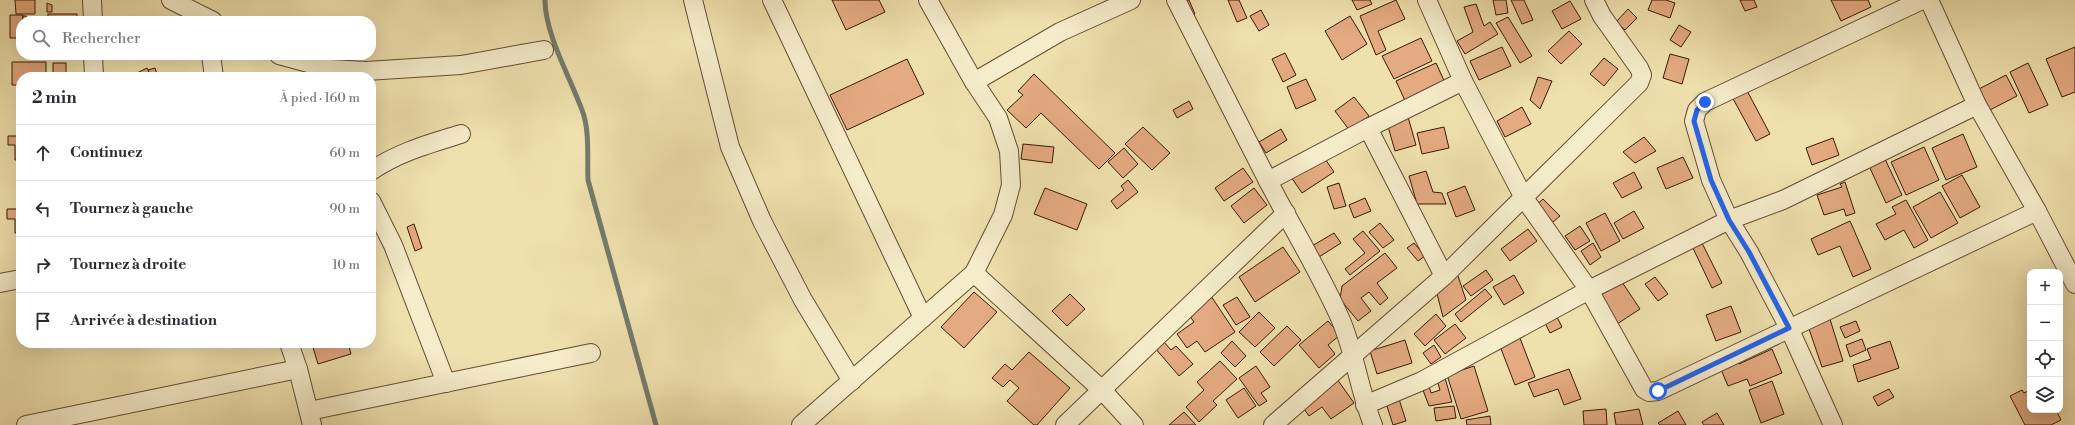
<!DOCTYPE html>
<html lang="fr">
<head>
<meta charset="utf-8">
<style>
	body { margin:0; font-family:"Libre Bodoni",serif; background:#f2f2f3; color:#2b2b33 }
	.controls { position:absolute; right:12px; bottom:12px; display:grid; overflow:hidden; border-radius:8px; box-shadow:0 4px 16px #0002 }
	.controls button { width:36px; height:36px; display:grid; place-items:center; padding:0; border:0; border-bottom:1px solid #e1e1e2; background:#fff; color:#2b2b33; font:20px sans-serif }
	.stop { position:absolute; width:12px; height:12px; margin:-9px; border:3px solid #2563eb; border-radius:50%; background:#fff }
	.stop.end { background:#2563eb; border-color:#fff; box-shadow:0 1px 4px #0008 }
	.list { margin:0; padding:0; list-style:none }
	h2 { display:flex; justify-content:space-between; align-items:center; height:52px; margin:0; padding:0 16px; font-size:17px }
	h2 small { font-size:13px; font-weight:400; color:#7c7c81 }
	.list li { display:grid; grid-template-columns:26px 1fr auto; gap:12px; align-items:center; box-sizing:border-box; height:56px; padding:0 16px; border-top:1px solid #e1e1e2 }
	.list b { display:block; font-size:15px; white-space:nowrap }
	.list em { font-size:13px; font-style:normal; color:#7c7c81 }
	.icon { flex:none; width:22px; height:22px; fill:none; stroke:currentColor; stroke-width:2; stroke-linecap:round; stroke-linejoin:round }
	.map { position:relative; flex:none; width:2075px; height:425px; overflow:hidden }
	.search { position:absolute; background:#fff; box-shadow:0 4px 16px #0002; left:16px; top:16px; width:360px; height:44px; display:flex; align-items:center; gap:10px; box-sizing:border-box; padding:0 14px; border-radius:16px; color:#7c7c81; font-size:15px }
	.panel { position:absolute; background:#fff; box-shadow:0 4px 16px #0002; left:16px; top:72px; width:360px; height:276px; border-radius:16px }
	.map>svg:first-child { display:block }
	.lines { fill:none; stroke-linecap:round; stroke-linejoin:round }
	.stream { stroke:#737b6c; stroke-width:5 }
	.building { fill:#e4aa82; stroke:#391907 }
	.minor-casing { stroke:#664b31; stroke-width:20 }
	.minor { stroke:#f5ecca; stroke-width:18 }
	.route { stroke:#2563eb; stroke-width:5 }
</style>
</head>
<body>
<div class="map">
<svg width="2075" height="425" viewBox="0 0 2075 425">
	<rect width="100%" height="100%" fill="#efe1ae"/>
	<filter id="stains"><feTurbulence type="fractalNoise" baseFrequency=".005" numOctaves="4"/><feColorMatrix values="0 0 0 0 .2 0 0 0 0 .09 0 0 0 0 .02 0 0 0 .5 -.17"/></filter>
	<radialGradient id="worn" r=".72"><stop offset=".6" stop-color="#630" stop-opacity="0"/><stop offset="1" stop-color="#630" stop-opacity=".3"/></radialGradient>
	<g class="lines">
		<path class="stream" d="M545,0C545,34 570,77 582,110C590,130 587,158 588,180L656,425"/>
	</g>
	<g class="building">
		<path d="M15,0H35V14H16Z"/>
		<path d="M832,0H879L885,12L846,30Z"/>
		<path d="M1181,0H1189L1195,14L1188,17Z"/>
		<path d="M1228,0H1239L1247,18L1237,22Z"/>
		<path d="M1352,0H1370L1372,4L1357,10Z"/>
		<path d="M1396,0L1405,19L1378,31L1386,50L1376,55L1360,16Z"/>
		<path d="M1493,0H1506L1508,13L1496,15Z"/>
		<path d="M1511,0H1524L1533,20L1522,24Z"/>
		<path d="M1652,0H1666L1675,3L1670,18L1648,10Z"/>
		<path d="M1740,0H1754L1757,7L1745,11Z"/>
		<path d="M1831,0H1868L1871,7L1841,21Z"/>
		<path d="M1570,1L1581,19L1562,29L1552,11Z"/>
		<path d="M47,3L52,5V12H47Z"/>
		<path d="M1476,4L1484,26L1490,22L1498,34L1465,54L1457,41L1473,32L1464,7Z"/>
		<path d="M1628,9L1637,18L1625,30L1616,22Z"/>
		<path d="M1261,10L1269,25L1259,31L1250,16Z"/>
		<rect x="48" y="14" width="29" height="7"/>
		<path d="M10,15H23L21,38H10Z"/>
		<rect x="23" y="16" width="3" height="5"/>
		<path d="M1350,16L1367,44L1342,60L1325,31Z"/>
		<path d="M1508,17L1532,56L1520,63L1496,23Z"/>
		<path d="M1679,25L1691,32L1681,47L1670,40Z"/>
		<path d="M1569,31L1582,44L1561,64L1548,51Z"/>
		<path d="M1421,38L1432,61L1394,79L1382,56Z"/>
		<path d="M1502,47L1511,66L1479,80L1470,61Z"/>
		<path d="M2075,47V92L2062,97L2046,59Z"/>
		<path d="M1285,53L1296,75L1283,82L1272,59Z"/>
		<path d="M1670,54L1689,59L1682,84L1663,78Z"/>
		<path d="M1604,58L1618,69L1604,86L1590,74Z"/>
		<path d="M907,59L924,94L847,130L830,95Z"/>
		<path d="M12,62H46V77H21V85H12Z"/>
		<rect x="53" y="63" width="13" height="14"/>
		<path d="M1436,63L1447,87L1407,105L1396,81Z"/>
		<path d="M2028,63L2048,105L2029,113L2010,72Z"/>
		<path d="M147,68L152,77H129Z"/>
		<path d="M155,68L157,74L151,76L148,70Z"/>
		<path d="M1034,74L1115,153L1099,169L1041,113L1026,128L1007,110L1023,95L1018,91Z"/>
		<path d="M2006,75L2017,96L1988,111L1977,90Z"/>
		<path d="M1538,77L1552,81L1540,109L1530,100Z"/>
		<path d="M1306,79L1316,100L1296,109L1287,87Z"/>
		<path d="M1744,85L1770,134L1756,141L1730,93Z"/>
		<rect x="17" y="87" width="4" height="25"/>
		<path d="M1354,97L1369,116L1350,131L1335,111Z"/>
		<path d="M1189,101L1193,109L1177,118L1173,110Z"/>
		<path d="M1522,107L1531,124L1505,137L1497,121Z"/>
		<path d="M1408,117L1416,145L1395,151L1387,123Z"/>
		<path d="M1143,127L1170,153L1152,170L1125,144Z"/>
		<path d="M1444,127L1449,148L1422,154L1417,133Z"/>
		<path d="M1281,129L1287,140L1266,153L1259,142Z"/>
		<path d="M1963,134L1977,167L1946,180L1932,148Z"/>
		<path d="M8,136H21V160H15V145H8Z"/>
		<path d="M1644,137L1656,151L1635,163L1623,152Z"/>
		<path d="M1833,138L1839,155L1812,165L1806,148Z"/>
		<path d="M1023,144L1054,147L1052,163L1021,159Z"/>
		<path d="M1924,147L1939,180L1906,195L1891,162Z"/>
		<path d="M1124,148L1138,164L1123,178L1108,162Z"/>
		<path d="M1321,153L1334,172L1302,193L1289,174Z"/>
		<path d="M1683,157L1693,178L1666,189L1657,168Z"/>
		<path d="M1885,159L1902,195L1886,203L1869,166Z"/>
		<path d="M1243,168L1253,182L1224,201L1215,188Z"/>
		<path d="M1426,171L1433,192L1442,193L1446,204H1417L1409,176Z"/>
		<path d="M1634,172L1642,188L1622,198L1613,183Z"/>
		<path d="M1962,175L1980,207L1960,218L1942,186Z"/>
		<path d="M1128,180L1138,192L1117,209L1111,201L1124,190L1121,186Z"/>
		<path d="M1845,182L1855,213L1846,216L1844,209L1824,215L1817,195L1842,187L1840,184Z"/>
		<path d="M1339,183L1346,206L1334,209L1327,187Z"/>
		<path d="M1465,186L1475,210L1456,217L1447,193Z"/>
		<path d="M1045,188L1087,204L1077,230L1034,214Z"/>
		<path d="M1254,188L1267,205L1244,223L1231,206Z"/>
		<path d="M1940,192L1958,223L1931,238L1913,207Z"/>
		<path d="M1365,198L1371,211L1354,218L1349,205Z"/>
		<path d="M1543,199L1560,216L1547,227L1534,207Z"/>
		<path d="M1906,200L1928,240L1914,248L1904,230L1885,240L1876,224L1896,214L1892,207Z"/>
		<path d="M7,209H21V233H15V219H7Z"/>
		<path d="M1634,211L1644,228L1623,239L1614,223Z"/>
		<path d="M1605,213L1620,241L1601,251L1586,223Z"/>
		<path d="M1850,221L1871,269L1853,277L1840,246L1818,255L1811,239Z"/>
		<path d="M1380,223L1394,240L1383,248L1369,232Z"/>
		<path d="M414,224L422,248L415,251L407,227Z"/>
		<path d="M1580,226L1590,241L1575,250L1565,236Z"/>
		<path d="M1528,229L1537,241L1510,261L1501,249Z"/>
		<path d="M1363,231L1380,251L1350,275L1345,269L1365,253L1353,239Z"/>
		<rect x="19" y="233" width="2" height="9"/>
		<path d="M1334,233L1341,243L1319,257L1312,246Z"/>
		<path d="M1700,239L1722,283L1712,288L1691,244Z"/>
		<path d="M1414,243L1425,256L1418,261L1407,248Z"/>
		<path d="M1593,243L1601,257L1590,265L1581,251Z"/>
		<path d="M1283,247L1300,272L1255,302L1239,277Z"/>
		<path d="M1385,253L1397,268L1377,283L1388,298L1380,305L1369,292L1361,298L1371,311L1358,321L1340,299L1342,286Z"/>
		<path d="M1486,270L1493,280L1471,296L1463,286Z"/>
		<path d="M1457,273L1466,300L1443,317L1436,290Z"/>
		<path d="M1514,275L1524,293L1504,305L1493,287Z"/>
		<path d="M1655,277L1668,294L1658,301L1645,284Z"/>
		<path d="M1622,282L1640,309L1614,326L1596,298Z"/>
		<path d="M1485,289L1492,297L1461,322L1455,314Z"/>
		<path d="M974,292L997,312L964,348L941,327Z"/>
		<path d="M1070,294L1085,309L1067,326L1052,311Z"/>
		<path d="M1211,296L1235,332L1205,352L1197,341L1187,348L1177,334L1194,322L1187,312Z"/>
		<path d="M1237,297L1250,317L1236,325L1223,305Z"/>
		<path d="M1731,306L1741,332L1716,341L1706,315Z"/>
		<path d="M1554,311L1562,327L1550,333L1542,317Z"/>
		<path d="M1259,312L1275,328L1255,347L1239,332Z"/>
		<path d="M1436,314L1446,326L1425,346L1414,334Z"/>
		<path d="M1829,316L1843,361L1822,367L1807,323Z"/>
		<path d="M1328,321L1340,335L1328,345L1335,354L1319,368L1299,345Z"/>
		<path d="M1856,321L1860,331L1845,338L1840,327Z"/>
		<path d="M1455,324L1466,338L1445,354L1434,340Z"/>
		<path d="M1287,326L1301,340L1274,366L1260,352Z"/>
		<path d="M1518,333L1535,377L1515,385L1498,341Z"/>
		<path d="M1862,339L1866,350L1850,357L1846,345Z"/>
		<path d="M1405,340L1412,363L1377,374L1370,351Z"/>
		<path d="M1163,341L1171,350L1176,346L1193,364L1179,376L1155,348Z"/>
		<path d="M1232,341L1246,356L1235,367L1221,353Z"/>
		<path d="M1890,341L1899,368L1858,382L1853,365L1871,359L1867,349Z"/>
		<path d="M348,343L351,354L318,364L312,344Z"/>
		<path d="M1434,345L1441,357L1431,364L1423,353Z"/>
		<path d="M1772,349L1782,373L1750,386L1747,379L1728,386L1720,367L1738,359L1739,364Z"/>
		<path d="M1029,352L1070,388L1037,425H1034L1007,401L1019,388L1010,380L1003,387L992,378L1005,364L1012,370Z"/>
		<path d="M1220,361L1237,379L1213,401L1217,405L1199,422L1186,407L1204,390L1197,382Z"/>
		<path d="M1256,366L1270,387L1261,393L1267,401L1259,406L1239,378Z"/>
		<path d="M1474,366L1488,411L1461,419L1447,375Z"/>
		<path d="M1569,369L1581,399L1564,405L1558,389L1534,397L1528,383Z"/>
		<path d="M1445,378L1452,402L1429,406L1421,385L1428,383L1431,393L1440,390L1437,380Z"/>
		<path d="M1337,379L1354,403L1331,419L1322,407L1309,416L1301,405Z"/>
		<path d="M1772,381L1784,414L1761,423L1749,390Z"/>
		<path d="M1244,388L1256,406L1238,418L1226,400Z"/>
		<path d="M1889,389L1894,397L1878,406L1873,397Z"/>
		<path d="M2022,390L2024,393L2030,390V410H2056L2061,420L2051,425H2025L2010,396Z"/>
		<path d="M1399,399L1406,421L1393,425L1386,403Z"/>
		<path d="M1454,406L1456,418L1436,421L1434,408Z"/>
		<path d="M1606,409L1607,425H1584L1583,411Z"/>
		<path d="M1639,409L1643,425H1616L1614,413Z"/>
		<path d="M1678,411L1686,425H1660L1658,423Z"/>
		<path d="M1184,412L1196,425H1169Z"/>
		<path d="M1717,413L1724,425H1704L1702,422Z"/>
		<path d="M1490,416L1491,425H1467L1466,420Z"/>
	</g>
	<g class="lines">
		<g class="minor-casing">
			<g id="minor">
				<path d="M92,0L93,21"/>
				<path d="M171,0L213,21"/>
				<path d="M693,0L730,147L762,221L803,300L852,381"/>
				<path d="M772,0L923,318"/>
				<path d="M1176,0C1207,60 1237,121 1268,181C1292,227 1319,271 1340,318C1355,352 1359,390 1373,425"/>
				<path d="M1427,0L1463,81L1524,198L1589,290L1644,389L1649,392L1658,391L2037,211"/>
				<path d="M1929,0L1977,105L2037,211L2075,284"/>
				<path d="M93,55L94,77"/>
				<path d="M211,55L214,77"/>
				<path d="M279,55L331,69L366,71L461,65L544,50"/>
				<path d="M974,82L1060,32L1131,0"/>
				<path d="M1368,128L1444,276"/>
				<path d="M371,171C399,152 429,144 461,134"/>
				<path d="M1268,181L1368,128L1463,81"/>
				<path d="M371,201L393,245L446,383"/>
				<path d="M974,273L1102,390L1134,425"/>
				<path d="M0,283L21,279"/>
				<path d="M289,343L298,369L312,425"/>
				<path d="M1365,405L1422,381L1589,290L1729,220L1783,200L1977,105"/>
				<path d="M309,411L591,353"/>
				<path d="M26,425L298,369"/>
				<path d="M801,425L974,273L1003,215L1011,185L1009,151L998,118L974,82L928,0"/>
				<path d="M1065,425L1286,213"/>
				<path d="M1273,425L1444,276L1639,83L1642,75L1639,68L1602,16L1594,0"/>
				<path d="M1833,425L1789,328L1749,252L1729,220L1711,180L1694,121L1697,110L1705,102L1922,0"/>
			</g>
		</g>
		<use href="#minor" class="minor"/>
	</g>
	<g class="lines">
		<path class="route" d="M1658,391L1789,328L1749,252L1729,220L1711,180L1694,121L1697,110L1705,102"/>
	</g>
	<rect width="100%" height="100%" filter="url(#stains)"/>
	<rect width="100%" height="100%" fill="url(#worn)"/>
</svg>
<div class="controls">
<button>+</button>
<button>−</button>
<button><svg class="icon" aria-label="locate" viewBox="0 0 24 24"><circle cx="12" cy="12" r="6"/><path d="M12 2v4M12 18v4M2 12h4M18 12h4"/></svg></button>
<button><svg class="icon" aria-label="layers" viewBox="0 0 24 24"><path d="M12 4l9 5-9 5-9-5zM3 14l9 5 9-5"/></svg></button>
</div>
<div class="stop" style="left:1658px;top:391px"></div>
<div class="stop end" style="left:1705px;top:102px"></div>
<div class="search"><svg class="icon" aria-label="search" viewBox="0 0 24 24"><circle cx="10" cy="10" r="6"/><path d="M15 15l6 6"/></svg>Rechercher</div>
<section class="panel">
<h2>2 min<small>À pied · 160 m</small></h2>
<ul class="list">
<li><svg class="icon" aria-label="ahead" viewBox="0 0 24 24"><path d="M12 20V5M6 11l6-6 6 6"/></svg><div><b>Continuez</b></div><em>60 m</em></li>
<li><svg class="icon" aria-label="left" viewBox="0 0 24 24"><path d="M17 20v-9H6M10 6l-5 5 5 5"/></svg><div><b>Tournez à gauche</b></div><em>90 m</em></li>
<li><svg class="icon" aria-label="right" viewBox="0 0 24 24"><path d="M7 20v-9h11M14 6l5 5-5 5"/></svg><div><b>Tournez à droite</b></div><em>10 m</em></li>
<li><svg class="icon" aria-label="arrive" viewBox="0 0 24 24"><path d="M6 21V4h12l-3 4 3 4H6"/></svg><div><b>Arrivée à destination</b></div></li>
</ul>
</section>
</div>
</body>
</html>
